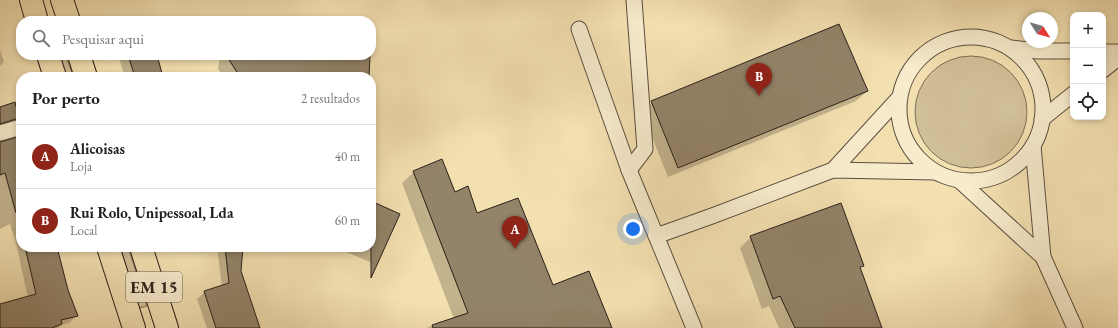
<!DOCTYPE html>
<html lang="pt">
<head>
<meta charset="utf-8">
<style>
	body { margin:0; font-family:"EB Garamond",serif; background:#f2f2f2; color:#222 }
	.controls { position:absolute; right:12px; top:12px; display:grid; overflow:hidden; border-radius:8px; box-shadow:0 2px 6px #0003 }
	.controls button { width:36px; height:36px; display:grid; place-items:center; padding:0; border:0; border-bottom:1px solid #e0e0e0; background:#fff; color:#222; font:20px sans-serif }
	.compass { position:absolute; left:1022px; top:12px; width:36px; height:36px; border-radius:50%; background:#fff; box-shadow:0 2px 6px #0003; rotate:127deg }
	.you { position:absolute; left:633px; top:229px; width:14px; height:14px; margin:-10px; border:3px solid #fff; border-radius:50%; background:#1a73e8; box-shadow:0 0 0 6px #1a73e833 }
	.badge { display:grid; place-items:center; width:26px; height:26px; border-radius:50%; background:#8f2418; color:#fff; font-size:13px; font-weight:700 }
	.pin { position:absolute; translate:-50% -33px; filter:drop-shadow(0 1px 2px #0008) }
	.pin::after { content:''; position:absolute; top:21px; width:14px; height:12px; background:inherit; clip-path:polygon(0 0,100% 0,50% 100%) }
	.list { margin:0; padding:0; list-style:none }
	h2 { display:flex; justify-content:space-between; align-items:center; height:52px; margin:0; padding:0 16px; font-size:17px }
	h2 small { font-size:13px; font-weight:400; color:#767676 }
	.list li { display:grid; grid-template-columns:26px 1fr auto; gap:12px; align-items:center; box-sizing:border-box; height:64px; padding:0 16px; border-top:1px solid #e0e0e0 }
	.list b { display:block; font-size:15px; white-space:nowrap }
	.list p { margin:0; font-size:13px; white-space:nowrap; color:#767676 }
	.list em { font-size:13px; font-style:normal; color:#767676 }
	.icon { flex:none; width:22px; height:22px; fill:none; stroke:currentColor; stroke-width:2; stroke-linecap:round; stroke-linejoin:round }
	.map { position:relative; flex:none; width:1118px; height:328px; overflow:hidden }
	.search { position:absolute; background:#fff; box-shadow:0 2px 6px #0003; left:16px; top:16px; width:360px; height:44px; display:flex; align-items:center; gap:10px; box-sizing:border-box; padding:0 14px; border-radius:16px; color:#767676; font-size:15px }
	.panel { position:absolute; background:#fff; box-shadow:0 2px 6px #0003; left:16px; top:72px; width:360px; height:180px; border-radius:16px }
	.map>svg:first-child { display:block }
	.green { fill:#d1bf97; stroke:#7e6f58 }
	.shadow { fill:#0003 }
	.building { fill:#938369; stroke:#2a1f1a }
	.lines { fill:none; stroke-linecap:round; stroke-linejoin:round }
	.street-casing { stroke:#5c4f40; stroke-width:17 }
	.primary-casing { stroke:#2a1f1a; stroke-width:24 }
	.street { stroke:#f7ebcc; stroke-width:15 }
	.primary { stroke:#f3e0b1; stroke-width:22 }
	.labels { text-anchor:middle; dominant-baseline:central; stroke-width:4; stroke-linejoin:round; paint-order:stroke }
	.shield { fill:#f7ebcc; stroke:#685c4f; stroke-width:1 }
	.shield-label { font-size:17px; font-weight:bold; fill:#2a1f1a }
</style>
</head>
<body>
<div class="map">
<svg width="1118" height="328" viewBox="0 0 1118 328">
	<rect width="100%" height="100%" fill="#f3e0b1"/>
	<filter id="stains"><feTurbulence type="fractalNoise" baseFrequency=".005" numOctaves="4"/><feColorMatrix values="0 0 0 0 .2 0 0 0 0 .09 0 0 0 0 .02 0 0 0 .5 -.17"/></filter>
	<radialGradient id="worn" r=".72"><stop offset=".6" stop-color="#630" stop-opacity="0"/><stop offset="1" stop-color="#630" stop-opacity=".3"/></radialGradient>
	<g class="green">
		<path d="M59,55H65L74,77H66Z"/>
		<circle cx="971" cy="112" r="56"/>
		<path d="M120,247H128L147,306L139,308Z"/>
	</g>
	<g class="shadow">
		<path d="M0,49L4,62L0,66Z"/>
		<path d="M118,55H155L159,77H125Z"/>
		<path d="M220,55H369L368,77H224L218,69Z"/>
		<path d="M867,91L856,101L668,177L642,112L652,102Z"/>
		<path d="M0,108L18,118L11,125L0,129Z"/>
		<path d="M21,137V247H56L67,290L76,316L69,323L61,325L58,328H0V305L28,298L16,243L10,224L0,229V142Z"/>
		<path d="M414,172L455,193L553,286L610,328H426L454,319L402,183Z"/>
		<path d="M371,203L373,263L346,252L348,247H371Z"/>
		<path d="M751,237L862,265L860,268L881,328H779L769,306L762,309L740,248Z"/>
		<path d="M217,247H242L240,271L259,328H207L197,299L205,292L222,286Z"/>
	</g>
	<g class="building">
		<path d="M839,24L868,91L678,168L651,101Z"/>
		<path d="M128,55H157L163,77H135Z"/>
		<path d="M226,55H370L369,77H240Z"/>
		<path d="M15,102L19,118L0,124V107Z"/>
		<path d="M21,136V213H16L5,173L0,175V142Z"/>
		<path d="M442,159L455,192L468,186L477,213L518,198L553,285L589,271L612,328H433L432,325L468,313L413,171Z"/>
		<path d="M371,201L400,214L371,278Z"/>
		<path d="M841,203L864,266L860,267L882,328H795L780,296L773,299L750,236Z"/>
		<path d="M25,247H57L68,290L78,316L61,320L62,324L52,328H0V304L36,294Z"/>
		<path d="M225,247H243L241,271L260,328H216L204,291L229,283Z"/>
	</g>
	<g class="lines">
		<g class="street-casing">
			<g id="street">
				<path d="M579,29L629,170L694,328"/>
				<circle cx="971" cy="109" r="72"/>
				<path d="M1011,48L1038,51H1073"/>
				<path d="M1103,52H1118"/>
				<path d="M1103,70L1118,58"/>
				<path d="M1042,119L1073,94"/>
				<path d="M0,133L21,127"/>
				<path d="M1033,146L1043,257L1075,328"/>
				<path d="M629,170L645,149L634,0"/>
				<path d="M833,170L898,99"/>
				<path d="M960,181L1043,257"/>
				<path d="M656,236L712,216L833,170L934,172"/>
			</g>
		</g>
		<g class="primary-casing">
			<g id="primary">
				<path d="M31,0L37,21"/>
				<path d="M62,0L69,21"/>
				<path d="M48,55L55,77"/>
				<path d="M79,55L86,77"/>
				<path d="M108,247L134,328"/>
				<path d="M141,247L167,328"/>
			</g>
		</g>
		<use href="#street" class="street"/>
		<use href="#primary" class="primary"/>
	</g>
	<g class="labels">
		<rect class="shield" x="126" y="272" width="56" height="30" rx="3"/>
		<g class="shield-label">
			<text x="154" y="287">EM 15</text>
		</g>
	</g>
	<rect width="100%" height="100%" filter="url(#stains)"/>
	<rect width="100%" height="100%" fill="url(#worn)"/>
</svg>
<div class="controls">
<button>+</button>
<button>−</button>
<button><svg class="icon" aria-label="locate" viewBox="0 0 24 24"><circle cx="12" cy="12" r="6"/><path d="M12 2v4M12 18v4M2 12h4M18 12h4"/></svg></button>
</div>
<svg class="compass" viewBox="-18 -18 36 36"><path d="M0-13l5 13h-10z" fill="#e53935"/><path d="M0 13l5-13h-10z" fill="#767676"/></svg>
<div class="you"></div>
<div class="pin badge" style="left:515px;top:249px">A</div>
<div class="pin badge" style="left:759px;top:96px">B</div>
<div class="search"><svg class="icon" aria-label="search" viewBox="0 0 24 24"><circle cx="10" cy="10" r="6"/><path d="M15 15l6 6"/></svg>Pesquisar aqui</div>
<section class="panel">
<h2>Por perto<small>2 resultados</small></h2>
<ul class="list">
<li><span class="badge">A</span><div><b>Alicoisas</b><p>Loja</p></div><em>40 m</em></li>
<li><span class="badge">B</span><div><b>Rui Rolo, Unipessoal, Lda</b><p>Local</p></div><em>60 m</em></li>
</ul>
</section>
</div>
</body>
</html>
